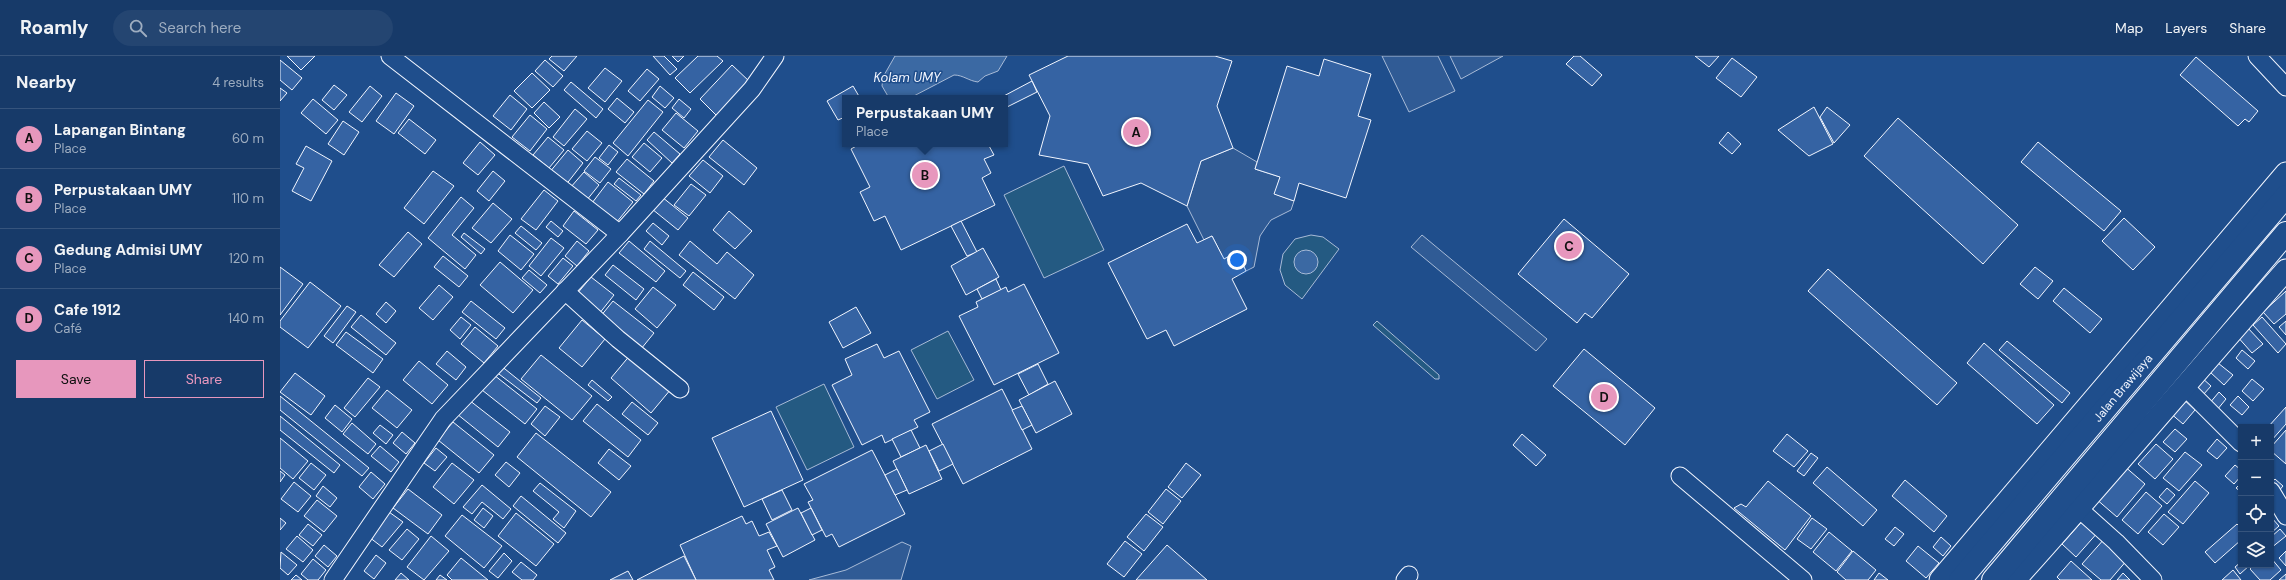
<!DOCTYPE html>
<html lang="en">
<head>
<meta charset="utf-8">
<style>
	body { margin:0; font-family:"DM Sans",sans-serif; background:#244571; color:#f1f3f6 }
	.controls { position:absolute; right:12px; bottom:12px; display:grid; overflow:hidden; border-radius:0px; box-shadow:0 1px 3px #0004 }
	.controls button { width:36px; height:36px; display:grid; place-items:center; padding:0; border:0; border-bottom:1px solid #36547d; background:#173a69; color:#f1f3f6; font:20px sans-serif }
	.you { position:absolute; left:957px; top:204px; width:14px; height:14px; margin:-10px; border:3px solid #fff; border-radius:50%; background:#1a73e8; box-shadow:0 0 0 6px #1a73e833 }
	.badge { display:grid; place-items:center; width:26px; height:26px; border-radius:50%; background:#e797bd; color:#111; font-size:13px; font-weight:700 }
	.pin { position:absolute; translate:-50% -50%; border:2px solid #fff; box-shadow:0 1px 4px #0006 }
	.popup { position:absolute; left:562px; top:39px; width:166px; height:52px; box-sizing:border-box; display:grid; place-content:center; border-radius:0px; background:#173a69; filter:drop-shadow(0 1px 3px #0005); font-size:13px; white-space:nowrap; color:#9eadc0 }
	.popup b { font-size:15px; color:#f1f3f6 }
	.popup::after { content:''; position:absolute; left:50%; top:100%; margin-left:-8px; border:8px solid transparent; border-top-color:#173a69 }
	.list { margin:0; padding:0; list-style:none }
	h2 { display:flex; justify-content:space-between; align-items:center; height:52px; margin:0; padding:0 16px; font-size:17px }
	h2 small { font-size:13px; font-weight:400; color:#9eadc0 }
	.list li { display:grid; grid-template-columns:26px 1fr auto; gap:12px; align-items:center; box-sizing:border-box; height:60px; padding:0 16px; border-top:1px solid #36547d }
	.list b { display:block; font-size:15px; white-space:nowrap }
	.list p { margin:0; font-size:13px; white-space:nowrap; color:#9eadc0 }
	.list em { font-size:13px; font-style:normal; color:#9eadc0 }
	.actions { display:flex; gap:8px; padding:12px 16px }
	.actions a { flex:1; padding:9px 0; border:1px solid #e797bd; border-radius:0px; text-align:center; font-size:14px; color:#e797bd }
	.actions .main { background:#e797bd; color:#111 }
	.icon { flex:none; width:22px; height:22px; fill:none; stroke:currentColor; stroke-width:2; stroke-linecap:round; stroke-linejoin:round }
	.map { position:relative; flex:none; width:2006px; height:524px; overflow:hidden }
	header { display:flex; align-items:center; gap:24px; box-sizing:border-box; height:56px; padding:0 20px; background:#173a69; border-bottom:1px solid #36547d }
	header strong { font-size:19px }
	nav { display:flex; gap:22px; margin-inline-start:auto; font-size:14px }
	.search { width:280px; height:36px; background:#244571; display:flex; align-items:center; gap:10px; box-sizing:border-box; padding:0 14px; border-radius:22px; color:#9eadc0; font-size:15px }
	main { display:flex }
	aside { flex:1; background:#173a69 }
	.map>svg:first-child { display:block }
	.green { fill:#245a82; stroke:#a8bbd7 }
	.parking { fill:#305b95; stroke:#a8bbd7 }
	.water { fill:#3b69a3; stroke:#a8bbd7 }
	.building { fill:#3563a3; stroke:#f2f6ff }
	.lines { fill:none; stroke-linecap:round; stroke-linejoin:round }
	.minor-casing { stroke:#f2f6ff; stroke-width:19 }
	.tertiary-casing { stroke:#f2f6ff; stroke-width:23 }
	.trunk-casing { stroke:#f2f6ff; stroke-width:24 }
	.minor { stroke:#1f4e8c; stroke-width:17 }
	.tertiary { stroke:#1f4e8c; stroke-width:21 }
	.trunk { stroke:#1f4e8c; stroke-width:22 }
	.labels { text-anchor:middle; dominant-baseline:central; stroke-width:3; stroke-linejoin:round; paint-order:stroke }
	.street-label { font-size:12px; fill:#f2f6ff; stroke:#1f4e8c }
	.water-label { font-size:13px; font-style:italic; fill:#f2f6ff; stroke:#1f4e8c }
</style>
</head>
<body>
<header>
<strong>Roamly</strong>
<div class="search"><svg class="icon" aria-label="search" viewBox="0 0 24 24"><circle cx="10" cy="10" r="6"/><path d="M15 15l6 6"/></svg>Search here</div>
<nav><a>Map</a><a>Layers</a><a>Share</a></nav>
</header>
<main>
<aside>
<h2>Nearby<small>4 results</small></h2>
<ul class="list">
<li><span class="badge">A</span><div><b>Lapangan Bintang</b><p>Place</p></div><em>60 m</em></li>
<li><span class="badge">B</span><div><b>Perpustakaan UMY</b><p>Place</p></div><em>110 m</em></li>
<li><span class="badge">C</span><div><b>Gedung Admisi UMY</b><p>Place</p></div><em>120 m</em></li>
<li><span class="badge">D</span><div><b>Cafe 1912</b><p>Café</p></div><em>140 m</em></li>
</ul>
<div class="actions"><a class="main">Save</a><a>Share</a></div>
</aside>
<div class="map">
<svg width="2006" height="524" viewBox="0 0 2006 524">
	<rect width="100%" height="100%" fill="#1f4e8c"/>
	<g class="green">
		<path d="M784,110L824,194L764,222L724,139Z"/>
		<path d="M1031,179L1043,181L1059,193L1022,243L1005,229L1000,214L1003,198L1015,183Z"/>
		<path d="M1097,265L1159,319V323H1155L1093,269Z"/>
		<path d="M668,275L694,324L657,343L631,294Z"/>
		<path d="M544,328L574,391L527,414L496,351Z"/>
	</g>
	<g class="parking">
		<path d="M1102,0H1158L1175,35L1129,56Z"/>
		<path d="M1170,0H1223L1181,23Z"/>
		<path d="M953,92L977,106L975,113L1000,121L995,138L1014,145L1011,154L991,164L986,171L980,180L974,211L966,215L957,197L944,203L932,180L924,184L907,150L921,105Z"/>
		<path d="M1142,179L1267,283L1256,295L1131,191Z"/>
		<path d="M622,486L631,490L621,524H529L566,514Z"/>
	</g>
	<g class="water">
		<path d="M615,0H727L718,15L705,20L698,26C689,25 683,19 674,19L630,42H609L602,30L603,21Z"/>
		<circle cx="1026" cy="206" r="12"/>
	</g>
	<g class="building">
		<path d="M7,0H35L21,14Z"/>
		<path d="M272,0H297L284,15L269,3Z"/>
		<path d="M373,0H384L397,13L390,19Z"/>
		<path d="M392,0H404L398,6Z"/>
		<path d="M418,0H437L443,5L410,37L395,22Z"/>
		<path d="M788,0H935L952,5L937,50L953,92L921,105L907,150L861,127L823,140L808,108L759,99L770,60L749,19Z"/>
		<path d="M1294,0H1300L1322,19L1312,30L1286,8Z"/>
		<path d="M1415,0H1439L1429,11Z"/>
		<path d="M1916,1L1978,55L1969,66L1965,63L1958,70L1900,19Z"/>
		<path d="M1452,2L1477,21L1461,41L1436,22Z"/>
		<path d="M1044,3L1091,18L1078,60L1091,64L1066,142L1019,127L1014,145L994,138L1000,121L975,113L1007,10L1039,20Z"/>
		<path d="M0,4L22,22L12,34L0,24Z"/>
		<path d="M265,4L283,20L273,31L255,15Z"/>
		<path d="M452,9L470,26L437,60L420,43Z"/>
		<path d="M325,12L342,25L325,46L308,32Z"/>
		<path d="M367,13L379,23L360,45L348,35Z"/>
		<path d="M252,17L270,34L252,52L234,35Z"/>
		<path d="M752,25L757,36L725,52V42H720Z"/>
		<path d="M291,26L323,53L316,62L284,34Z"/>
		<path d="M54,29L67,39L54,54L42,44Z"/>
		<path d="M90,30L102,40L82,66L69,56Z"/>
		<path d="M380,30L394,42L385,52L372,41Z"/>
		<path d="M573,30L580,42H565V61L558,64L547,45Z"/>
		<path d="M0,32L7,37L0,45Z"/>
		<path d="M116,37L134,50L114,78L96,65Z"/>
		<path d="M230,39L247,53L231,74L213,60Z"/>
		<path d="M337,42L354,56L345,67L328,53Z"/>
		<path d="M33,43L58,64L46,78L21,57Z"/>
		<path d="M399,43L411,53L404,62L392,52Z"/>
		<path d="M368,44L383,56L348,100L333,87Z"/>
		<path d="M264,46L280,61L269,72L254,57Z"/>
		<path d="M1534,51L1553,88L1529,100L1498,74Z"/>
		<path d="M1547,51L1570,69L1554,87L1540,61Z"/>
		<path d="M295,53L307,63L284,90L273,81Z"/>
		<path d="M396,57L418,75L404,92L382,74Z"/>
		<path d="M250,59L267,73L250,95L232,81Z"/>
		<path d="M1618,62L1738,169L1703,208L1584,100Z"/>
		<path d="M129,63L156,84L145,98L118,77Z"/>
		<path d="M63,65L79,76L64,99L48,88Z"/>
		<path d="M307,75L322,87L307,105L292,93Z"/>
		<path d="M374,76L400,98L392,107L367,84Z"/>
		<path d="M1448,76L1461,88L1452,98L1439,87Z"/>
		<path d="M268,81L284,94L269,112L253,99Z"/>
		<path d="M443,84L477,112L464,129L429,101Z"/>
		<path d="M200,86L215,99L198,119L183,107Z"/>
		<path d="M1758,86L1841,155L1824,175L1741,106Z"/>
		<path d="M364,87L382,102L370,116L352,101Z"/>
		<path d="M580,88H708L714,99L704,103L711,117L702,122L715,149L621,194L605,160L594,165L580,136L590,131L571,93Z"/>
		<path d="M329,89L338,96L328,109L319,102Z"/>
		<path d="M26,90L52,105L31,145L12,135L24,112L16,108Z"/>
		<path d="M288,94L303,107L285,130L269,117Z"/>
		<path d="M315,101L331,113L320,127L304,115Z"/>
		<path d="M347,103L374,125L364,138L336,116Z"/>
		<path d="M423,104L443,120L430,137L409,120Z"/>
		<path d="M153,115L174,130L144,168L124,152Z"/>
		<path d="M213,115L225,125L209,145L197,135Z"/>
		<path d="M304,116L319,129L306,145L290,132Z"/>
		<path d="M339,122L361,139L356,145L334,128Z"/>
		<path d="M328,126L353,146L336,167L312,147Z"/>
		<path d="M411,128L426,139L409,160L394,149Z"/>
		<path d="M264,134L278,145L256,174L241,163Z"/>
		<path d="M181,141L194,152L172,179L196,199L185,213L148,182Z"/>
		<path d="M382,141L408,162L398,174L372,153Z"/>
		<path d="M213,147L232,163L211,187L192,172Z"/>
		<path d="M294,155L318,174L306,188L283,170Z"/>
		<path d="M449,155L472,175L455,193L433,174Z"/>
		<path d="M1844,162L1875,191L1853,214L1822,185Z"/>
		<path d="M1284,163L1349,218L1312,262L1305,257L1297,267L1238,218Z"/>
		<path d="M271,165L283,175L278,181L266,171Z"/>
		<path d="M681,165L697,196L687,200L671,170Z"/>
		<path d="M373,167L389,180L382,189L366,175Z"/>
		<path d="M907,168L917,187L932,180L944,203L957,196L966,215L952,223L967,253L894,290L886,274L867,283L828,207Z"/>
		<path d="M241,170L262,187L256,194L235,177Z"/>
		<path d="M128,176L142,188L114,221L99,209Z"/>
		<path d="M184,177L205,193L201,198L181,181Z"/>
		<path d="M230,179L254,198L241,214L218,195Z"/>
		<path d="M271,182L284,192L261,220L249,210Z"/>
		<path d="M297,185L309,195L297,210L285,200Z"/>
		<path d="M349,185L385,215L376,226L339,197Z"/>
		<path d="M370,185L406,215L400,222L364,193Z"/>
		<path d="M410,185L437,208L447,196L474,219L455,243L399,199Z"/>
		<path d="M703,192L719,221L686,239L671,210Z"/>
		<path d="M163,200L188,220L179,231L154,211Z"/>
		<path d="M283,202L293,210L278,228L268,220Z"/>
		<path d="M220,206L253,234L233,257L200,229Z"/>
		<path d="M333,209L364,233L356,244L325,219Z"/>
		<path d="M0,211L23,228L0,259Z"/>
		<path d="M1755,211L1773,225L1758,243L1740,228Z"/>
		<path d="M1548,213L1677,327L1657,349L1528,235Z"/>
		<path d="M249,214L267,229L260,237L242,222Z"/>
		<path d="M413,216L444,241L434,254L403,229Z"/>
		<path d="M311,221L334,239L319,258L296,239Z"/>
		<path d="M716,223L721,234L702,243L697,233Z"/>
		<path d="M30,226L61,250L28,292L0,271V265Z"/>
		<path d="M744,228L779,297L714,329L679,260L698,251L696,246L726,231L728,236Z"/>
		<path d="M159,229L173,241L153,264L139,252Z"/>
		<path d="M373,231L396,249L377,272L355,253Z"/>
		<path d="M1784,232L1822,263L1810,277L1773,245Z"/>
		<path d="M2006,235V258L1994,268L1983,256Z"/>
		<path d="M191,245L225,272L216,283L182,256Z"/>
		<path d="M333,245L374,277L361,293L320,261Z"/>
		<path d="M106,246L116,255L106,267L96,258Z"/>
		<path d="M67,250L76,256L53,287L44,280Z"/>
		<path d="M576,251L591,277L563,292L549,266Z"/>
		<path d="M81,259L116,287L106,299L71,271Z"/>
		<path d="M181,261L191,269L180,283L170,274Z"/>
		<path d="M1982,261L2006,288L1998,297L1973,269Z"/>
		<path d="M302,264L325,283L302,311L279,292Z"/>
		<path d="M2006,265V279L1999,271Z"/>
		<path d="M1966,270L1983,288L1972,297L1956,279Z"/>
		<path d="M195,271L218,290L204,307L181,288Z"/>
		<path d="M66,276L103,303L93,317L56,289Z"/>
		<path d="M1727,285L1790,337L1782,347L1719,294Z"/>
		<path d="M1704,287L1774,349L1757,368L1687,307Z"/>
		<path d="M597,288L604,302L619,295L650,356L634,364L638,371L605,387L602,379L582,389L552,329L572,319L565,303Z"/>
		<path d="M1304,293L1375,352L1345,389L1273,330Z"/>
		<path d="M1962,294L1975,305L1968,313L1956,302Z"/>
		<path d="M167,295L186,311L176,324L156,308Z"/>
		<path d="M351,298L391,333L371,357L331,322Z"/>
		<path d="M261,299L312,340L292,364L241,323Z"/>
		<path d="M139,305L168,329L152,348L123,324Z"/>
		<path d="M1938,307L1953,319L1944,329L1930,316Z"/>
		<path d="M758,308L768,328L749,339L738,318Z"/>
		<path d="M220,309L261,342L257,347L215,315Z"/>
		<path d="M15,317L45,340L31,359L0,336Z"/>
		<path d="M214,319L257,353L245,368L202,334Z"/>
		<path d="M1921,321L1931,330L1923,339L1913,331Z"/>
		<path d="M88,322L100,331L75,361L64,352Z"/>
		<path d="M1972,323L1984,333L1973,345L1962,335Z"/>
		<path d="M312,324L332,341L328,345L308,329Z"/>
		<path d="M775,325L792,358L756,377L739,344Z"/>
		<path d="M722,333L752,393L683,428L652,368Z"/>
		<path d="M107,334L132,354L117,372L92,352Z"/>
		<path d="M1939,336L1946,343L1937,354L1929,348Z"/>
		<path d="M0,340L89,412L82,420L0,354Z"/>
		<path d="M1958,340L1969,351L1962,359L1950,349Z"/>
		<path d="M1901,341L1915,354L1903,368L1889,356Z"/>
		<path d="M189,344L230,376L218,391L177,358Z"/>
		<path d="M352,346L378,367L368,379L342,358Z"/>
		<path d="M317,348L361,384L348,401L303,365Z"/>
		<path d="M55,349L72,363L62,376L45,362Z"/>
		<path d="M265,350L280,361L265,380L251,368Z"/>
		<path d="M742,350L752,369L742,374L732,354Z"/>
		<path d="M2006,351V368L1991,385V371H1988Z"/>
		<path d="M491,355L523,424L464,451L432,382Z"/>
		<path d="M0,360L60,409L54,417L0,374Z"/>
		<path d="M173,366L214,399L199,417L158,384Z"/>
		<path d="M72,367L96,388L88,398L63,378Z"/>
		<path d="M100,369L113,379L106,388L93,377Z"/>
		<path d="M1895,373L1907,383L1895,396L1883,386Z"/>
		<path d="M631,374L640,392L621,401L612,383Z"/>
		<path d="M2006,374V408L1991,395V391Z"/>
		<path d="M122,376L135,387L126,398L113,387Z"/>
		<path d="M256,377L331,436L311,461L237,401Z"/>
		<path d="M1242,378L1266,399L1256,410L1233,389Z"/>
		<path d="M1507,378L1528,395L1514,411L1493,395Z"/>
		<path d="M0,382L28,405L13,423L0,412Z"/>
		<path d="M1937,383L1947,392L1937,403L1927,395Z"/>
		<path d="M663,388L673,408L659,415L649,395Z"/>
		<path d="M1876,388L1893,403L1875,423L1858,408Z"/>
		<path d="M646,389L662,423L629,438L613,405Z"/>
		<path d="M100,390L119,406L111,416L91,400Z"/>
		<path d="M156,392L167,401L155,415L144,407Z"/>
		<path d="M329,393L351,410L339,424L318,407Z"/>
		<path d="M592,394L625,458L559,491L552,478L546,481L528,446L533,444L524,428Z"/>
		<path d="M1905,396L1922,409L1899,435L1883,422Z"/>
		<path d="M1531,397L1538,402L1524,420L1517,415Z"/>
		<path d="M226,406L240,417L229,431L215,419Z"/>
		<path d="M31,407L46,419L34,434L19,422Z"/>
		<path d="M172,407L194,424L174,448L153,431Z"/>
		<path d="M906,407L921,419L902,442L888,431Z"/>
		<path d="M1843,409L1865,428L1837,461L1815,442Z"/>
		<path d="M1955,409L1961,414V420L1954,428L1945,420Z"/>
		<path d="M1547,411L1597,454L1583,470L1533,427Z"/>
		<path d="M617,413L627,434L615,439L605,419Z"/>
		<path d="M0,415L5,419L0,426Z"/>
		<path d="M91,416L105,428L93,443L79,431Z"/>
		<path d="M1995,423L2003,430L1997,437L1991,427Z"/>
		<path d="M1625,424L1667,460L1654,476L1612,440Z"/>
		<path d="M1488,425L1531,460L1505,494L1454,452L1461,448L1466,451Z"/>
		<path d="M1915,425L1929,437L1903,468L1888,456Z"/>
		<path d="M14,426L31,440L18,456L1,443Z"/>
		<path d="M260,427L296,455L284,472L273,463L279,456L253,435Z"/>
		<path d="M1961,427V436L1956,432Z"/>
		<path d="M202,429L231,453L223,463L202,446L192,458L183,451Z"/>
		<path d="M43,430L57,442L50,451L36,440Z"/>
		<path d="M1887,432L1895,439L1887,448L1879,441Z"/>
		<path d="M128,433L162,459L148,478L113,452Z"/>
		<path d="M886,433L901,445L883,468L868,456Z"/>
		<path d="M502,434L512,454L492,464L482,443Z"/>
		<path d="M1866,436L1882,450L1858,478L1842,464Z"/>
		<path d="M241,440L286,477L278,487L233,450Z"/>
		<path d="M37,444L57,460L44,476L24,460Z"/>
		<path d="M203,452L213,460L204,472L194,464Z"/>
		<path d="M518,452L535,484L503,501L486,468Z"/>
		<path d="M531,452L542,474L532,479L521,457Z"/>
		<path d="M109,456L123,466L102,491L89,481Z"/>
		<path d="M236,457L274,488L256,510L218,480Z"/>
		<path d="M866,458L883,471L864,495L847,481Z"/>
		<path d="M1884,458L1899,471L1883,489L1868,476Z"/>
		<path d="M182,459L222,490L204,512L165,480Z"/>
		<path d="M462,460L466,468L472,465L479,480L489,476L497,490L487,494L495,511L489,514L494,524H416L400,489Z"/>
		<path d="M1991,461L1999,470L1991,477Z"/>
		<path d="M0,462L6,467L0,474Z"/>
		<path d="M1532,462L1547,473L1531,493L1517,483Z"/>
		<path d="M1805,462L1819,475L1796,501L1782,488Z"/>
		<path d="M28,468L42,479L33,490L19,479Z"/>
		<path d="M1957,468L1961,472V484L1935,507L1925,496Z"/>
		<path d="M1615,471L1624,478L1614,490L1605,483Z"/>
		<path d="M127,473L139,483L122,504L109,494Z"/>
		<path d="M2000,473L2006,480L1991,492V481Z"/>
		<path d="M1549,476L1572,495L1556,515L1533,496Z"/>
		<path d="M17,480L33,494L23,506L6,493Z"/>
		<path d="M151,480L169,495L144,524L127,511Z"/>
		<path d="M1661,481L1671,490L1663,500L1653,491Z"/>
		<path d="M1825,482L1848,503L1830,524H1821L1802,508Z"/>
		<path d="M845,485L862,498L844,521L827,508Z"/>
		<path d="M44,489L57,500L48,511L35,500Z"/>
		<path d="M887,489L927,524H856Z"/>
		<path d="M1638,490L1659,507L1646,522L1626,505Z"/>
		<path d="M1573,495L1596,514L1588,524H1566L1557,516Z"/>
		<path d="M2006,495V510L1999,502Z"/>
		<path d="M1,496L17,509L8,519L0,512Z"/>
		<path d="M224,497L232,505L218,522L209,515Z"/>
		<path d="M96,499L106,507L94,523L84,515Z"/>
		<path d="M404,500L416,524H357L378,513Z"/>
		<path d="M181,502L208,524H172L167,519Z"/>
		<path d="M1991,502L2001,514L1990,524H1980L1970,513L1974,509H1991Z"/>
		<path d="M33,503L46,514L38,524H28L21,518Z"/>
		<path d="M1791,505L1812,524H1780L1777,521Z"/>
		<path d="M241,506L257,519L253,524H242L232,516Z"/>
		<path d="M1961,506V509H1970L1960,518L1955,511Z"/>
		<path d="M1953,514L1961,524H1942Z"/>
		<path d="M348,515L353,524H330Z"/>
		<path d="M121,517L129,524H115Z"/>
		<path d="M1599,517L1608,524H1594Z"/>
		<path d="M1843,517L1850,524H1837Z"/>
		<path d="M2006,518V524H1999Z"/>
		<path d="M16,519L22,524H11Z"/>
		<path d="M160,519L167,524H156Z"/>
	</g>
	<g class="lines">
		<g class="minor-casing">
			<g id="minor">
				<path d="M110,0L340,178"/>
				<path d="M1977,0L2006,31"/>
				<path d="M285,235L338,283L400,333"/>
				<path d="M1904,330L1961,387"/>
				<path d="M1400,420L1523,524"/>
				<path d="M1991,435L2006,460"/>
				<path d="M1799,453L1836,486L1873,524"/>
				<path d="M53,524L163,363L340,178L472,33L495,0"/>
				<path d="M1125,524L1129,519"/>
			</g>
		</g>
		<g class="tertiary-casing">
			<g id="tertiary">
				<path d="M1660,524L2006,117"/>
				<path d="M1735,524C1827,422 1915,317 2006,214"/>
			</g>
		</g>
		<g class="trunk-casing">
			<g id="trunk">
				<path d="M1680,524L2006,140"/>
				<path d="M1713,524L2006,177"/>
			</g>
		</g>
		<use href="#minor" class="minor"/>
		<use href="#tertiary" class="tertiary"/>
		<use href="#trunk" class="trunk"/>
	</g>
	<g class="labels">
		<g class="street-label">
			<text transform="translate(1843 332) rotate(-50)">Jalan Brawijaya</text>
		</g>
		<g class="water-label">
			<text x="627" y="21">Kolam UMY</text>
		</g>
	</g>
</svg>
<div class="controls">
<button>+</button>
<button>−</button>
<button><svg class="icon" aria-label="locate" viewBox="0 0 24 24"><circle cx="12" cy="12" r="6"/><path d="M12 2v4M12 18v4M2 12h4M18 12h4"/></svg></button>
<button><svg class="icon" aria-label="layers" viewBox="0 0 24 24"><path d="M12 4l9 5-9 5-9-5zM3 14l9 5 9-5"/></svg></button>
</div>
<div class="you"></div>
<div class="pin badge" style="left:856px;top:76px">A</div>
<div class="pin badge" style="left:645px;top:119px">B</div>
<div class="popup"><b>Perpustakaan UMY</b>Place</div>
<div class="pin badge" style="left:1289px;top:190px">C</div>
<div class="pin badge" style="left:1324px;top:341px">D</div>
</div>
</main>
</body>
</html>
